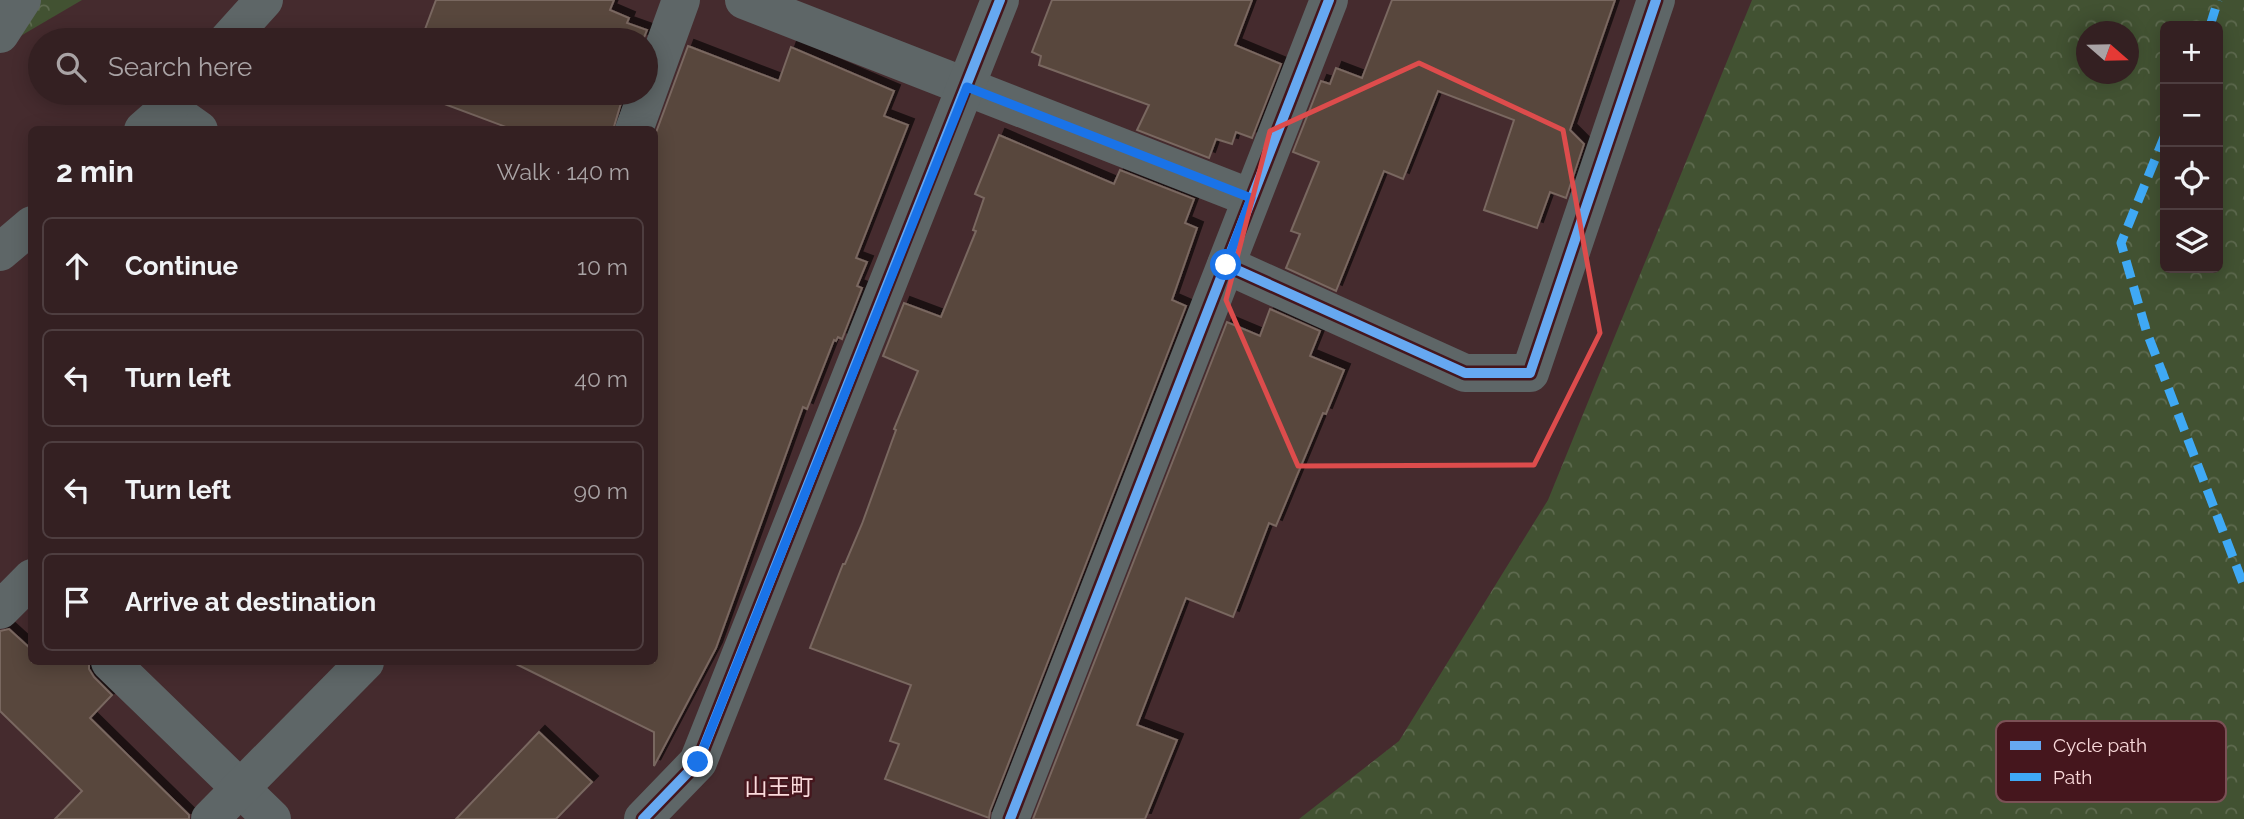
<!DOCTYPE html>
<html lang="en">
<head>
<meta charset="utf-8">
<style>
	body { margin:0; font-family:Raleway,"Noto Sans JP",sans-serif; background:#3f2d2f; color:#f1f3f6 }
	.controls { position:absolute; right:21px; top:21px; display:grid; overflow:hidden; border-radius:10px; box-shadow:0 4px 18px #0003 }
	.controls button { width:63px; height:63px; display:grid; place-items:center; padding:0; border:0; border-bottom:2px solid #4e3e40; background:#342022; color:#f1f3f6; font:35px sans-serif }
	.compass { position:absolute; left:2076px; top:21px; width:63px; height:63px; border-radius:50%; background:#342022; box-shadow:0 4px 18px #0003; rotate:110deg }
	.stop { position:absolute; width:21px; height:21px; margin:-16px; border:5px solid #1a73e8; border-radius:50%; background:#fff }
	.stop.end { background:#1a73e8; border-color:#fff; box-shadow:0 2px 7px #0008 }
	.list { margin:0; padding:0; list-style:none }
	h2 { display:flex; justify-content:space-between; align-items:center; height:91px; margin:0; padding:0 28px; font-size:30px }
	h2 small { font-size:23px; font-weight:400; color:#a9a3a5 }
	.list li { display:grid; grid-template-columns:46px 1fr auto; gap:21px; align-items:center; box-sizing:border-box; height:98px; margin:0 14px 14px; padding:0 14px; border:2px solid #4e3e40; border-radius:10px }
	.list b { display:block; font-size:26px; white-space:nowrap }
	.list em { font-size:23px; font-style:normal; color:#a9a3a5 }
	.icon { flex:none; width:38px; height:38px; fill:none; stroke:currentColor; stroke-width:2; stroke-linecap:round; stroke-linejoin:round }
	.map { position:relative; flex:none; width:2244px; height:819px; overflow:hidden }
	.search { position:absolute; background:#342022; box-shadow:0 4px 18px #0003; left:28px; top:28px; width:630px; height:77px; display:flex; align-items:center; gap:18px; box-sizing:border-box; padding:0 24px; border-radius:38px; color:#a9a3a5; font-size:26px }
	.panel { position:absolute; background:#342022; box-shadow:0 4px 18px #0003; left:28px; top:126px; width:630px; height:539px; border-radius:10px }
	.map>svg:first-child { display:block }
	.forest { fill:url(#forest-crowns); fill-rule:evenodd }
	.building { fill:#59463c; stroke:#796760; stroke-width:2; filter:url(#shadow) }
	.lines { fill:none; stroke-linecap:round; stroke-linejoin:round }
	.minor { stroke:#5e6667; stroke-width:38 }
	.quiet { stroke:#3fa9f5; stroke-width:9; stroke-dasharray:18 9; stroke-linecap:butt }
	.cycleway-casing { stroke:#45161d; stroke-width:15 }
	.cycleway { stroke:#66a8f1; stroke-width:10 }
	.route { stroke:#1a73e8; stroke-width:9 }
	.marked { fill:none; stroke:#dd4c4c; stroke-width:5; stroke-linejoin:round }
	.labels { text-anchor:middle; dominant-baseline:central; stroke-width:5; stroke-linejoin:round; paint-order:stroke }
	.neighbourhood-label { font-size:23px; fill:#fadadb; stroke:#45161d }
	.key { fill:#45161d; stroke:#7b5156; stroke-width:2 }
	.key-label { font-size:19px; fill:#fadadb }
</style>
</head>
<body>
<div class="map">
<svg width="2244" height="819" viewBox="0 0 2244 819">
	<defs>
		<pattern id="forest-crowns" width="20" height="18" patternUnits="userSpaceOnUse" patternTransform="scale(1.75)"><rect width="20" height="18" fill="#425232"/><path d="M2 6a3 3 0 1 1 6 0M12 15a3 3 0 1 1 6 0" fill="none" stroke="#5e6a4f"/></pattern>
		<filter id="shadow"><feDropShadow dx="6" dy="-6" stdDeviation="0" flood-color="#0009"/></filter>
	</defs>
	<rect width="100%" height="100%" fill="#452b2e"/>
	<g class="forest">
		<path d="M0,0H82L0,48Z"/>
		<path d="M1752,0H2244V819H1299L1399,741L1548,500ZM2165,26H2218V268H2165ZM2086,32H2128V74H2086Z"/>
	</g>
	<g class="building">
		<path d="M436,0H614L610,10L629,18L627,23L647,30L643,40H421Z"/>
		<path d="M1052,0H1252L1235,45L1281,64L1252,138L1236,132L1232,144L1216,139L1209,158L1137,130L1149,105L1039,65L1041,56L1032,52Z"/>
		<path d="M1392,0H1615L1570,130L1584,144L1566,198L1550,192L1537,228L1484,210L1514,120L1438,91L1403,179L1384,171L1336,291L1286,268L1300,234L1291,231L1319,162L1293,152L1321,81L1330,84L1336,68L1362,78Z"/>
		<path d="M688,46L779,81L791,47L894,91L884,116L908,125L856,258L867,262L857,286L862,288L842,339L838,337L836,341L834,340L807,409L803,407L716,648L654,766V732L512,662H654V138Z"/>
		<path d="M415,93H624L613,130H514Z"/>
		<path d="M999,135L1114,184L1120,170L1194,199L1185,223L1197,228L1172,300L1186,306L990,811L989,818L885,779L899,744L890,741L911,685L810,648L843,564H845L862,524L896,430L894,429L918,371L883,356L904,303L941,317L976,231L973,230L984,198L975,194Z"/>
		<path d="M1270,309L1320,331L1310,356L1344,370L1326,414L1323,413L1276,526L1269,523L1233,617L1186,598L1137,725L1177,740L1145,819H1033L1227,322L1260,336Z"/>
		<path d="M9,629L32,650V662H89V669L94,677L112,695L90,718L189,815V819H55L82,791L0,711V631Z"/>
		<path d="M539,732L592,782L556,819H456Z"/>
	</g>
	<g class="lines">
		<g class="minor">
			<path d="M744,0L1251,198"/>
			<path d="M0,34L22,0"/>
			<path d="M228,40L264,0"/>
			<path d="M168,108L199,130"/>
			<path d="M143,130L168,108L181,93"/>
			<path d="M634,130L681,0"/>
			<path d="M0,252L32,225"/>
			<path d="M1226,265L1465,373H1530L1656,0"/>
			<path d="M0,610L32,578"/>
			<path d="M110,662L272,819"/>
			<path d="M210,819L365,662"/>
			<path d="M643,819L698,762L1000,0"/>
			<path d="M1010,819L1329,0"/>
		</g>
		<g class="quiet">
			<path d="M2210,26L2218,0"/>
			<path d="M2165,135L2121,243L2146,330L2244,586"/>
		</g>
		<g class="cycleway-casing">
			<g id="cycleway">
				<path d="M1226,265L1465,373H1530L1656,0"/>
				<path d="M643,819L698,762L1000,0"/>
				<path d="M1010,819L1329,0"/>
			</g>
		</g>
		<use href="#cycleway" class="cycleway"/>
	</g>
	<g class="lines">
		<path class="route" d="M698,762L967,87L1251,198L1226,265"/>
	</g>
	<path class="marked" d="M1419,63L1563,130L1600,333L1534,465L1298,466L1226,300L1270,131Z"/>
	<g class="labels">
		<g class="neighbourhood-label">
			<text x="779" y="786">山王町</text>
		</g>
	</g>
	<rect x="1996" y="721" width="230" height="81" rx="10" class="key"/>
	<rect x="2010" y="741" width="31" height="9" fill="#66a8f1"/>
	<rect x="2010" y="773" width="31" height="8" fill="#3fa9f5"/>
	<g class="key-label">
		<text x="2053" y="752">Cycle path</text>
		<text x="2053" y="784">Path</text>
	</g>
</svg>
<div class="controls">
<button>+</button>
<button>−</button>
<button><svg class="icon" aria-label="locate" viewBox="0 0 24 24"><circle cx="12" cy="12" r="6"/><path d="M12 2v4M12 18v4M2 12h4M18 12h4"/></svg></button>
<button><svg class="icon" aria-label="layers" viewBox="0 0 24 24"><path d="M12 4l9 5-9 5-9-5zM3 14l9 5 9-5"/></svg></button>
</div>
<svg class="compass" viewBox="-18 -18 36 36"><path d="M0-13l5 13h-10z" fill="#e53935"/><path d="M0 13l5-13h-10z" fill="#a9a3a5"/></svg>
<div class="stop" style="left:1226px;top:265px"></div>
<div class="stop end" style="left:698px;top:762px"></div>
<div class="search"><svg class="icon" aria-label="search" viewBox="0 0 24 24"><circle cx="10" cy="10" r="6"/><path d="M15 15l6 6"/></svg>Search here</div>
<section class="panel">
<h2>2 min<small>Walk · 140 m</small></h2>
<ul class="list">
<li><svg class="icon" aria-label="ahead" viewBox="0 0 24 24"><path d="M12 20V5M6 11l6-6 6 6"/></svg><div><b>Continue</b></div><em>10 m</em></li>
<li><svg class="icon" aria-label="left" viewBox="0 0 24 24"><path d="M17 20v-9H6M10 6l-5 5 5 5"/></svg><div><b>Turn left</b></div><em>40 m</em></li>
<li><svg class="icon" aria-label="left" viewBox="0 0 24 24"><path d="M17 20v-9H6M10 6l-5 5 5 5"/></svg><div><b>Turn left</b></div><em>90 m</em></li>
<li><svg class="icon" aria-label="arrive" viewBox="0 0 24 24"><path d="M6 21V4h12l-3 4 3 4H6"/></svg><div><b>Arrive at destination</b></div></li>
</ul>
</section>
</div>
</body>
</html>
